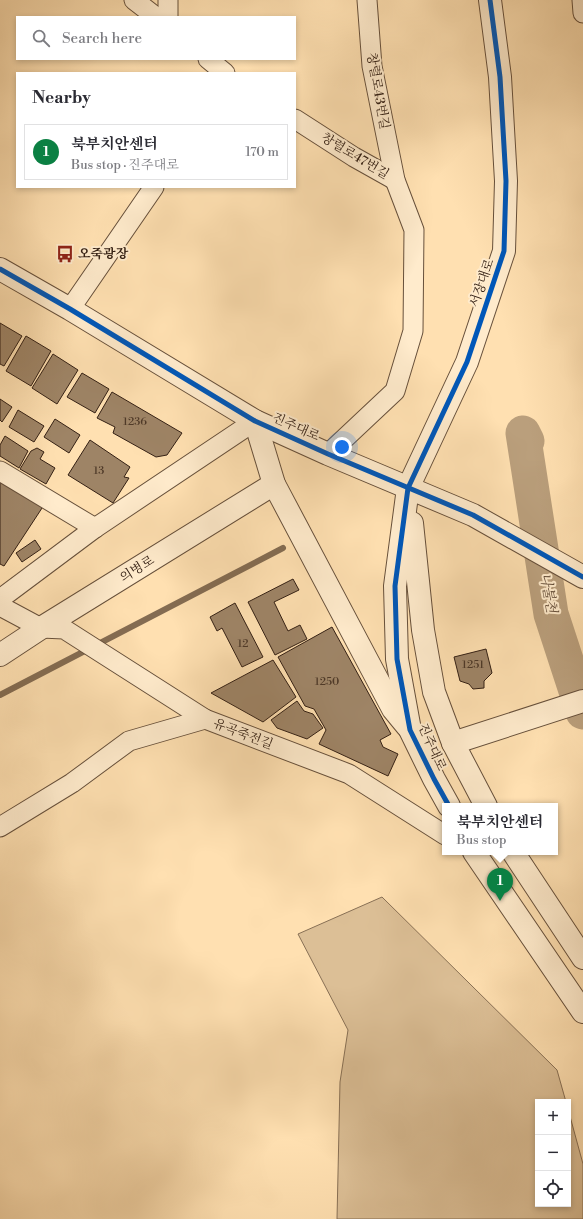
<!DOCTYPE html>
<html lang="en">
<head>
<meta charset="utf-8">
<style>
	body { margin:0; font-family:"Libre Bodoni","Noto Serif KR",serif; background:#f7f7f7; color:#2b2b33 }
	.controls { position:absolute; right:12px; bottom:12px; display:grid; overflow:hidden; border-radius:0px; box-shadow:0 2px 6px #0003 }
	.controls button { width:36px; height:36px; display:grid; place-items:center; padding:0; border:0; border-bottom:1px solid #e1e1e2; background:#fff; color:#2b2b33; font:20px sans-serif }
	.you { position:absolute; left:342px; top:447px; width:14px; height:14px; margin:-10px; border:3px solid #fff; border-radius:50%; background:#1a73e8; box-shadow:0 0 0 6px #1a73e833 }
	.badge { display:grid; place-items:center; width:26px; height:26px; border-radius:50%; background:#0b8043; color:#fff; font-size:13px; font-weight:700 }
	.pin { position:absolute; translate:-50% -33px; filter:drop-shadow(0 1px 2px #0008) }
	.pin::after { content:''; position:absolute; top:21px; width:14px; height:12px; background:inherit; clip-path:polygon(0 0,100% 0,50% 100%) }
	.popup { position:absolute; left:442px; top:803px; width:116px; height:52px; box-sizing:border-box; display:grid; place-content:center; border-radius:0px; background:#fff; filter:drop-shadow(0 1px 3px #0005); font-size:13px; white-space:nowrap; color:#7c7c81 }
	.popup b { font-size:15px; color:#2b2b33 }
	.popup::after { content:''; position:absolute; left:50%; top:100%; margin-left:-8px; border:8px solid transparent; border-top-color:#fff }
	.list { margin:0; padding:0; list-style:none }
	h2 { display:flex; justify-content:space-between; align-items:center; height:52px; margin:0; padding:0 16px; font-size:17px }
	h2 small { font-size:13px; font-weight:400; color:#7c7c81 }
	.list li { display:grid; grid-template-columns:26px 1fr auto; gap:12px; align-items:center; box-sizing:border-box; height:56px; margin:0 8px 8px; padding:0 8px; border:1px solid #e1e1e2; border-radius:0px }
	.list b { display:block; font-size:15px; white-space:nowrap }
	.list p { margin:0; font-size:13px; white-space:nowrap; color:#7c7c81 }
	.list em { font-size:13px; font-style:normal; color:#7c7c81 }
	.icon { flex:none; width:22px; height:22px; fill:none; stroke:currentColor; stroke-width:2; stroke-linecap:round; stroke-linejoin:round }
	.map { position:relative; flex:none; width:583px; height:1219px; overflow:hidden }
	.search { position:absolute; background:#fff; box-shadow:0 2px 6px #0003; left:16px; top:16px; width:280px; height:44px; display:flex; align-items:center; gap:10px; box-sizing:border-box; padding:0 14px; border-radius:0px; color:#7c7c81; font-size:15px }
	.panel { position:absolute; background:#fff; box-shadow:0 2px 6px #0003; left:16px; top:72px; width:280px; height:116px; border-radius:0px }
	.map>svg:first-child { display:block }
	.green { fill:#dcbf96; stroke:#887055 }
	.lines { fill:none; stroke-linecap:round; stroke-linejoin:round }
	.stream { stroke:#846c52; stroke-width:6 }
	.river { stroke:#ba9f7c; stroke-width:35 }
	.building { fill:#9e8466; stroke:#342014 }
	.minor-casing { stroke:#67503b; stroke-width:21 }
	.tertiary-casing { stroke:#67503b; stroke-width:24 }
	.minor { stroke:#ffebcc; stroke-width:19 }
	.tertiary { stroke:#ffebcc; stroke-width:22 }
	.cycleway-casing { stroke:#ffebcc; stroke-width:8 }
	.cycleway { stroke:#0057b8; stroke-width:5 }
	.labels { text-anchor:middle; dominant-baseline:central; stroke-width:4; stroke-linejoin:round; paint-order:stroke }
	.number-label { font-size:11px; fill:#4e3928 }
	.street-label { font-size:13px; fill:#342014; stroke:#ffebcc }
	.poi-label { font-size:13px; font-weight:bold; fill:#342014; stroke:#ffebcc; text-anchor:start }
	.water-label { font-size:14px; font-style:italic; fill:#634c38; stroke:#ffebcc }
</style>
</head>
<body>
<div class="map">
<svg width="583" height="1219" viewBox="0 0 583 1219">
	<rect width="100%" height="100%" fill="#ffe0b1"/>
	<filter id="stains"><feTurbulence type="fractalNoise" baseFrequency=".005" numOctaves="4"/><feColorMatrix values="0 0 0 0 .2 0 0 0 0 .09 0 0 0 0 .02 0 0 0 .5 -.17"/></filter>
	<radialGradient id="worn" r=".72"><stop offset=".6" stop-color="#630" stop-opacity="0"/><stop offset="1" stop-color="#630" stop-opacity=".3"/></radialGradient>
	<path class="green" d="M382,897L557,1070L566,1102H538V1204H568V1109L583,1164V1219H337L340,1082L348,1030L298,934Z"/>
	<g class="lines">
		<path class="stream" d="M0,695L283,548"/>
		<path class="river" d="M527,441L523,433L551,614L583,712"/>
	</g>
	<g class="building">
		<path d="M0,323L22,336L4,366L0,364Z"/>
		<path d="M26,336L51,351L31,386L6,371Z"/>
		<path d="M53,354L78,370L57,404L32,388Z"/>
		<path d="M82,373L109,389L95,413L67,397Z"/>
		<path d="M112,392L182,433L167,455L156,457L113,433L115,427L97,418Z"/>
		<path d="M0,399L12,407L2,422L0,420Z"/>
		<path d="M18,410L44,426L34,442L9,427Z"/>
		<path d="M55,419L80,435L69,453L44,437Z"/>
		<path d="M5,436L28,451L19,468L0,456V445Z"/>
		<path d="M90,440L130,467L124,477L129,478L113,503L68,475Z"/>
		<path d="M37,448L44,452L40,459L55,468L46,484L20,469L31,451Z"/>
		<path d="M0,476L44,505L4,566L0,564Z"/>
		<path d="M35,540L41,549L22,562L16,553Z"/>
		<path d="M293,579L299,590L274,602L288,631L300,625L307,639L275,655L248,602Z"/>
		<path d="M235,603L263,657L242,667L222,628L217,631L210,617Z"/>
		<path d="M332,627L391,734L380,740L383,747L398,754L388,776L319,744L326,730L314,709L305,706L278,657Z"/>
		<path d="M486,649L492,673L484,681V688L473,689L469,684L460,681L454,657Z"/>
		<path d="M273,660L296,697L263,722L211,693Z"/>
		<path d="M297,701L304,711L313,714L323,728L307,739L277,728L271,720Z"/>
	</g>
	<g class="lines">
		<g class="minor-casing">
			<g id="minor">
				<path d="M134,0L156,17"/>
				<path d="M582,0L583,13"/>
				<path d="M168,17V0"/>
				<path d="M208,59L225,73"/>
				<path d="M295,119L354,157L395,180"/>
				<path d="M70,309L154,187"/>
				<path d="M328,454L395,391L413,331L414,230L395,180L372,66L367,0"/>
				<path d="M0,471L95,528"/>
				<path d="M0,599L95,528L255,421"/>
				<path d="M0,606L41,628L64,629L205,719L349,774L445,835"/>
				<path d="M0,827L72,783L129,741L205,719"/>
			</g>
		</g>
		<g class="tertiary-casing">
			<g id="tertiary">
				<path d="M0,269L70,309L255,421L328,454L473,515L583,577"/>
				<path d="M255,421L274,484L393,709L407,726"/>
				<path d="M412,523L423,630L434,692L453,743L486,806"/>
				<path d="M0,655L41,628L274,484"/>
				<path d="M453,743L583,701"/>
				<path d="M449,806L434,779L410,730L397,659L395,586L408,488L467,362L504,251L506,181L500,77L490,0"/>
				<path d="M474,852L583,1012"/>
				<path d="M513,852L583,958"/>
			</g>
		</g>
		<use href="#minor" class="minor"/>
		<use href="#tertiary" class="tertiary"/>
		<g class="cycleway-casing">
			<g id="cycleway">
				<path d="M0,269L70,309L255,421L328,454L473,515L583,577"/>
				<path d="M449,806L434,779L410,730L397,659L395,586L408,488L467,362L504,251L506,181L500,77L490,0"/>
			</g>
		</g>
		<use href="#cycleway" class="cycleway"/>
	</g>
	<defs>
		<g id="bus-bare" transform="scale(1.38)"><path d="M-5-6H5V4H4V6H2V4H-2V6H-4V4H-5ZM-3.5-4V0h7V-4ZM-3.5 1.2v1.5H-2V1.2ZM2 1.2v1.5H3.5V1.2Z" fill="#8f2418" stroke="#ffebcc" stroke-width="2.5" paint-order="stroke"/></g>
	</defs>
	<g fill-rule="evenodd">
		<use href="#bus-bare" x="65" y="254"/>
	</g>
	<g class="labels">
		<g class="number-label">
			<text x="135" y="422">1236</text>
			<text x="99" y="471">13</text>
			<text x="243" y="644">12</text>
			<text x="473" y="665">1251</text>
			<text x="327" y="682">1250</text>
		</g>
		<g class="street-label">
			<text transform="translate(378 91) rotate(80)">창렬로43번길</text>
			<text transform="translate(355 156) rotate(31)">창렬로47번길</text>
			<text transform="translate(482 283) rotate(-71)">서장대로</text>
			<text transform="translate(296 427) rotate(24)">진주대로</text>
			<text transform="translate(137 569) rotate(-32)">의병로</text>
			<text transform="translate(243 734) rotate(21)">유곡죽전길</text>
			<text transform="translate(432 747) rotate(66)">진주대로</text>
		</g>
		<g class="poi-label">
			<text x="78" y="254">오죽광장</text>
		</g>
		<g class="water-label">
			<text transform="translate(548 593) rotate(80)">나불천</text>
		</g>
	</g>
	<rect width="100%" height="100%" filter="url(#stains)"/>
	<rect width="100%" height="100%" fill="url(#worn)"/>
</svg>
<div class="controls">
<button>+</button>
<button>−</button>
<button><svg class="icon" aria-label="locate" viewBox="0 0 24 24"><circle cx="12" cy="12" r="6"/><path d="M12 2v4M12 18v4M2 12h4M18 12h4"/></svg></button>
</div>
<div class="you"></div>
<div class="pin badge" style="left:500px;top:901px">1</div>
<div class="popup"><b>북부치안센터</b>Bus stop</div>
<div class="search"><svg class="icon" aria-label="search" viewBox="0 0 24 24"><circle cx="10" cy="10" r="6"/><path d="M15 15l6 6"/></svg>Search here</div>
<section class="panel">
<h2>Nearby<small></small></h2>
<ul class="list">
<li><span class="badge">1</span><div><b>북부치안센터</b><p>Bus stop · 진주대로</p></div><em>170 m</em></li>
</ul>
</section>
</div>
</body>
</html>
